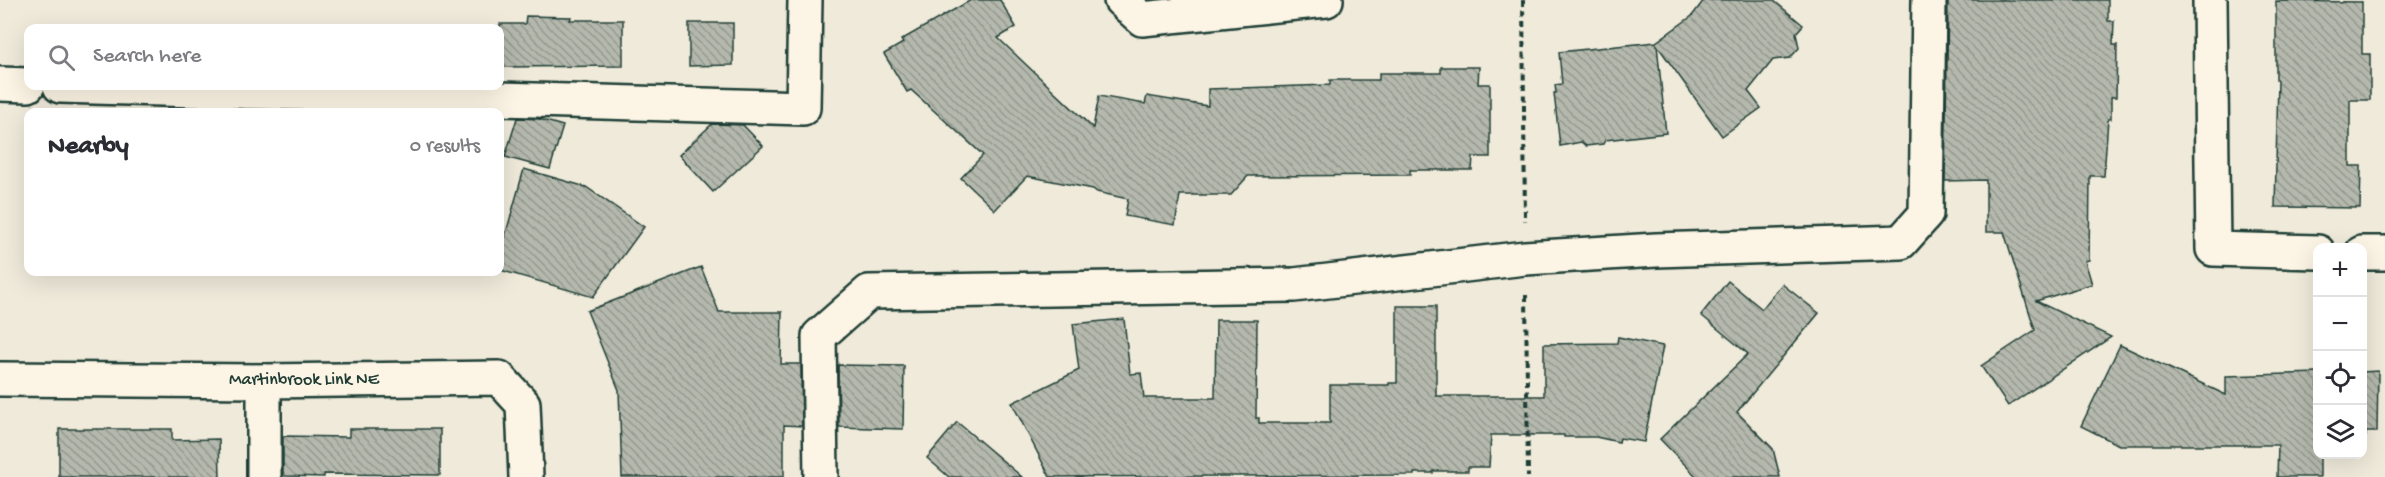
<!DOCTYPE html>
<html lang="en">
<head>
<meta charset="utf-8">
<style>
	body { margin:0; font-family:"Gochi Hand",sans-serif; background:#f2f2f3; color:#2b2b33 }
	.controls { position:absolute; right:18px; bottom:18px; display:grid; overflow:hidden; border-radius:12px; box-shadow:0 6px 24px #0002 }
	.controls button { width:54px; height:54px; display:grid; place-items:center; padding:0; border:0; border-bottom:2px solid #e1e1e2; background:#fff; color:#2b2b33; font:30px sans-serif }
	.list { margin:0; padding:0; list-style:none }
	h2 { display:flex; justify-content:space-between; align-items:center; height:78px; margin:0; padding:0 24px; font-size:26px }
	h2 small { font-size:20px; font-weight:400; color:#7c7c81 }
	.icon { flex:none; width:33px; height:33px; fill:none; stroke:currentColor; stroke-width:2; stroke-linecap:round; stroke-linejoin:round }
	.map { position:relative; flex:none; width:2385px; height:477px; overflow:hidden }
	.search { position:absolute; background:#fff; box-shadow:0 6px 24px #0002; left:24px; top:24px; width:480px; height:66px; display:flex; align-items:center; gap:15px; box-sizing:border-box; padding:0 21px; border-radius:12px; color:#7c7c81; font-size:22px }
	.panel { position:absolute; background:#fff; box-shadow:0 6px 24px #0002; left:24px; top:108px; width:480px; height:168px; border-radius:12px }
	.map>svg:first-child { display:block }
	.building { fill:url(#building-back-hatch); stroke:#1f3d34; stroke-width:1.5 }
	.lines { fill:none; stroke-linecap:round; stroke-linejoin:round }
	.minor-casing { stroke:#1f3d34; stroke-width:38 }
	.path { stroke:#1f3d34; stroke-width:4; stroke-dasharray:6 4.5; stroke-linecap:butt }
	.minor { stroke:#fcf5e5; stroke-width:33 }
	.labels { text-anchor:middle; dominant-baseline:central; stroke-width:4.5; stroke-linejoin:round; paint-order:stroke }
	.street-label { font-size:18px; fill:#1f3d34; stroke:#fcf5e5 }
</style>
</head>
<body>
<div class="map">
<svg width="2385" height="477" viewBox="0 0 2385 477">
	<defs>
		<pattern id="building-back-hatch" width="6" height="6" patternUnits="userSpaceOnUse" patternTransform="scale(1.5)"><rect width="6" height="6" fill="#b5b9ad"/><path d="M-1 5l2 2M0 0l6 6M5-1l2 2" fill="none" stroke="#93988e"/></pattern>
	</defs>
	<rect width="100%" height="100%" fill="#efeada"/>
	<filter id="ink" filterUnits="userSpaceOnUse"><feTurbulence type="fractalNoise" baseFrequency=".0167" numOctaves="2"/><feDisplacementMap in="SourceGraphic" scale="12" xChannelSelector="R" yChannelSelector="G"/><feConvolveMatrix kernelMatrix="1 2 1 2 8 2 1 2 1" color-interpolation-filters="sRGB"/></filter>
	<g filter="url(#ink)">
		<g class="building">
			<path d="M971,0H1000L1016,27L998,38L1093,128L1099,96L1145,104L1147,96L1208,106V89L1330,85V80H1379V73H1441V67H1479L1478,84H1490V157H1473L1472,170H1410V175L1248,176L1231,195H1180L1175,225L1125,216L1128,199L1097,192L1093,189L1027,176L995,210L961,178L983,155L911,90L907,92L884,54L903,43L901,40Z"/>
			<path d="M1704,0H1773L1803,25L1796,33L1799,48L1790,58L1773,60L1748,91L1761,108L1722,136L1657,45L1666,133L1605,140L1603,144L1586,146L1581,142L1560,146L1554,93H1556L1555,85L1562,84L1559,52L1656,42L1692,16Z"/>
			<path d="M1948,0H2108V21H2114L2113,45H2117L2116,97H2111V119H2108L2104,176H2090L2089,260L2085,261L2092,284L2036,301L2111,337L2008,406L1981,366L2035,330L2004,232H1986V180L1945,181Z"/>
			<path d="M2276,1L2362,2V54H2370V100H2350V166H2361L2360,208L2275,207L2278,80H2276Z"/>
			<path d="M526,16L571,17L570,20H623V66L500,67V24H525Z"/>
			<path d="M689,23H733V65L689,66Z"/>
			<path d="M517,118L539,119L563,126L550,169L505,157Z"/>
			<path d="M712,124L743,125L763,146L713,192L679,155Z"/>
			<path d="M524,169L586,187L644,227L593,297L500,270V254Z"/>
			<path d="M701,267L719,312H782L781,364H801L802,426L784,425V477H622L619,390L587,311Z"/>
			<path d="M1728,281L1762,309L1782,284L1819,313L1737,412L1773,449L1780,477H1697L1660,439L1748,354L1701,315Z"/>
			<path d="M1397,306H1436V396H1544V344L1617,343L1618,337L1663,346L1644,442L1620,438L1619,442L1596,437H1564V435H1491L1489,467H1468V471H1433V473H1414V475L1050,477L1012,403L1079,370L1073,324L1124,319L1130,374L1141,373L1144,398H1215L1216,320H1257L1256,418H1259V423H1330V385H1389V383H1397Z"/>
			<path d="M2120,345L2226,395V376L2318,373V454H2320V477H2277L2278,445H2119L2081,426Z"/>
			<path d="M838,365L904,366L903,429L839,427Z"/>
			<path d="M2378,371L2377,432H2366V436H2362V372Z"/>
			<path d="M957,422L1022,477H949L927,458Z"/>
			<path d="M59,429H172V440L219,439L220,477H59Z"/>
			<path d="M349,429H440V475L324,474V477L283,476V436L349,437Z"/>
		</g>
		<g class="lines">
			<g class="minor-casing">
				<g id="minor">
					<path d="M1121,0L1142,19L1326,0"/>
					<path d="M2210,0L2213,249L2318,252"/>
					<path d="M0,84L28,85"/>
					<path d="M60,86L803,108L805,0"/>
					<path d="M2362,253H2385"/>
					<path d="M0,379L264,381L499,378L523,404L526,477"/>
					<path d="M264,477V381"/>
					<path d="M821,477L819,336L869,292L1294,285L1525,258L1656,250L1901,242L1926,214L1929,0"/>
				</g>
			</g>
			<g class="path">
				<path d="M1523,0L1525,221"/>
				<path d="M1526,295L1528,477"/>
			</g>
			<use href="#minor" class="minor"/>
		</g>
	</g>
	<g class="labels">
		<g class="street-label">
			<text x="304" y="380">Martinbrook Link NE</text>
		</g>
	</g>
</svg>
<div class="controls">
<button>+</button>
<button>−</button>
<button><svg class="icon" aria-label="locate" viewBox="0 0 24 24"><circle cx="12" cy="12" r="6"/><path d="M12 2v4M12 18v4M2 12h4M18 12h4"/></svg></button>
<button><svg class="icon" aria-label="layers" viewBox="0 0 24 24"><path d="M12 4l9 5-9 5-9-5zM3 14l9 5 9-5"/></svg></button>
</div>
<div class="search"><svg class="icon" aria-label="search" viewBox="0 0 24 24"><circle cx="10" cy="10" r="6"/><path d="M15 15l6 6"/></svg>Search here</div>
<section class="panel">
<h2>Nearby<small>0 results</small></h2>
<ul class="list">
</ul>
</section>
</div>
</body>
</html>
